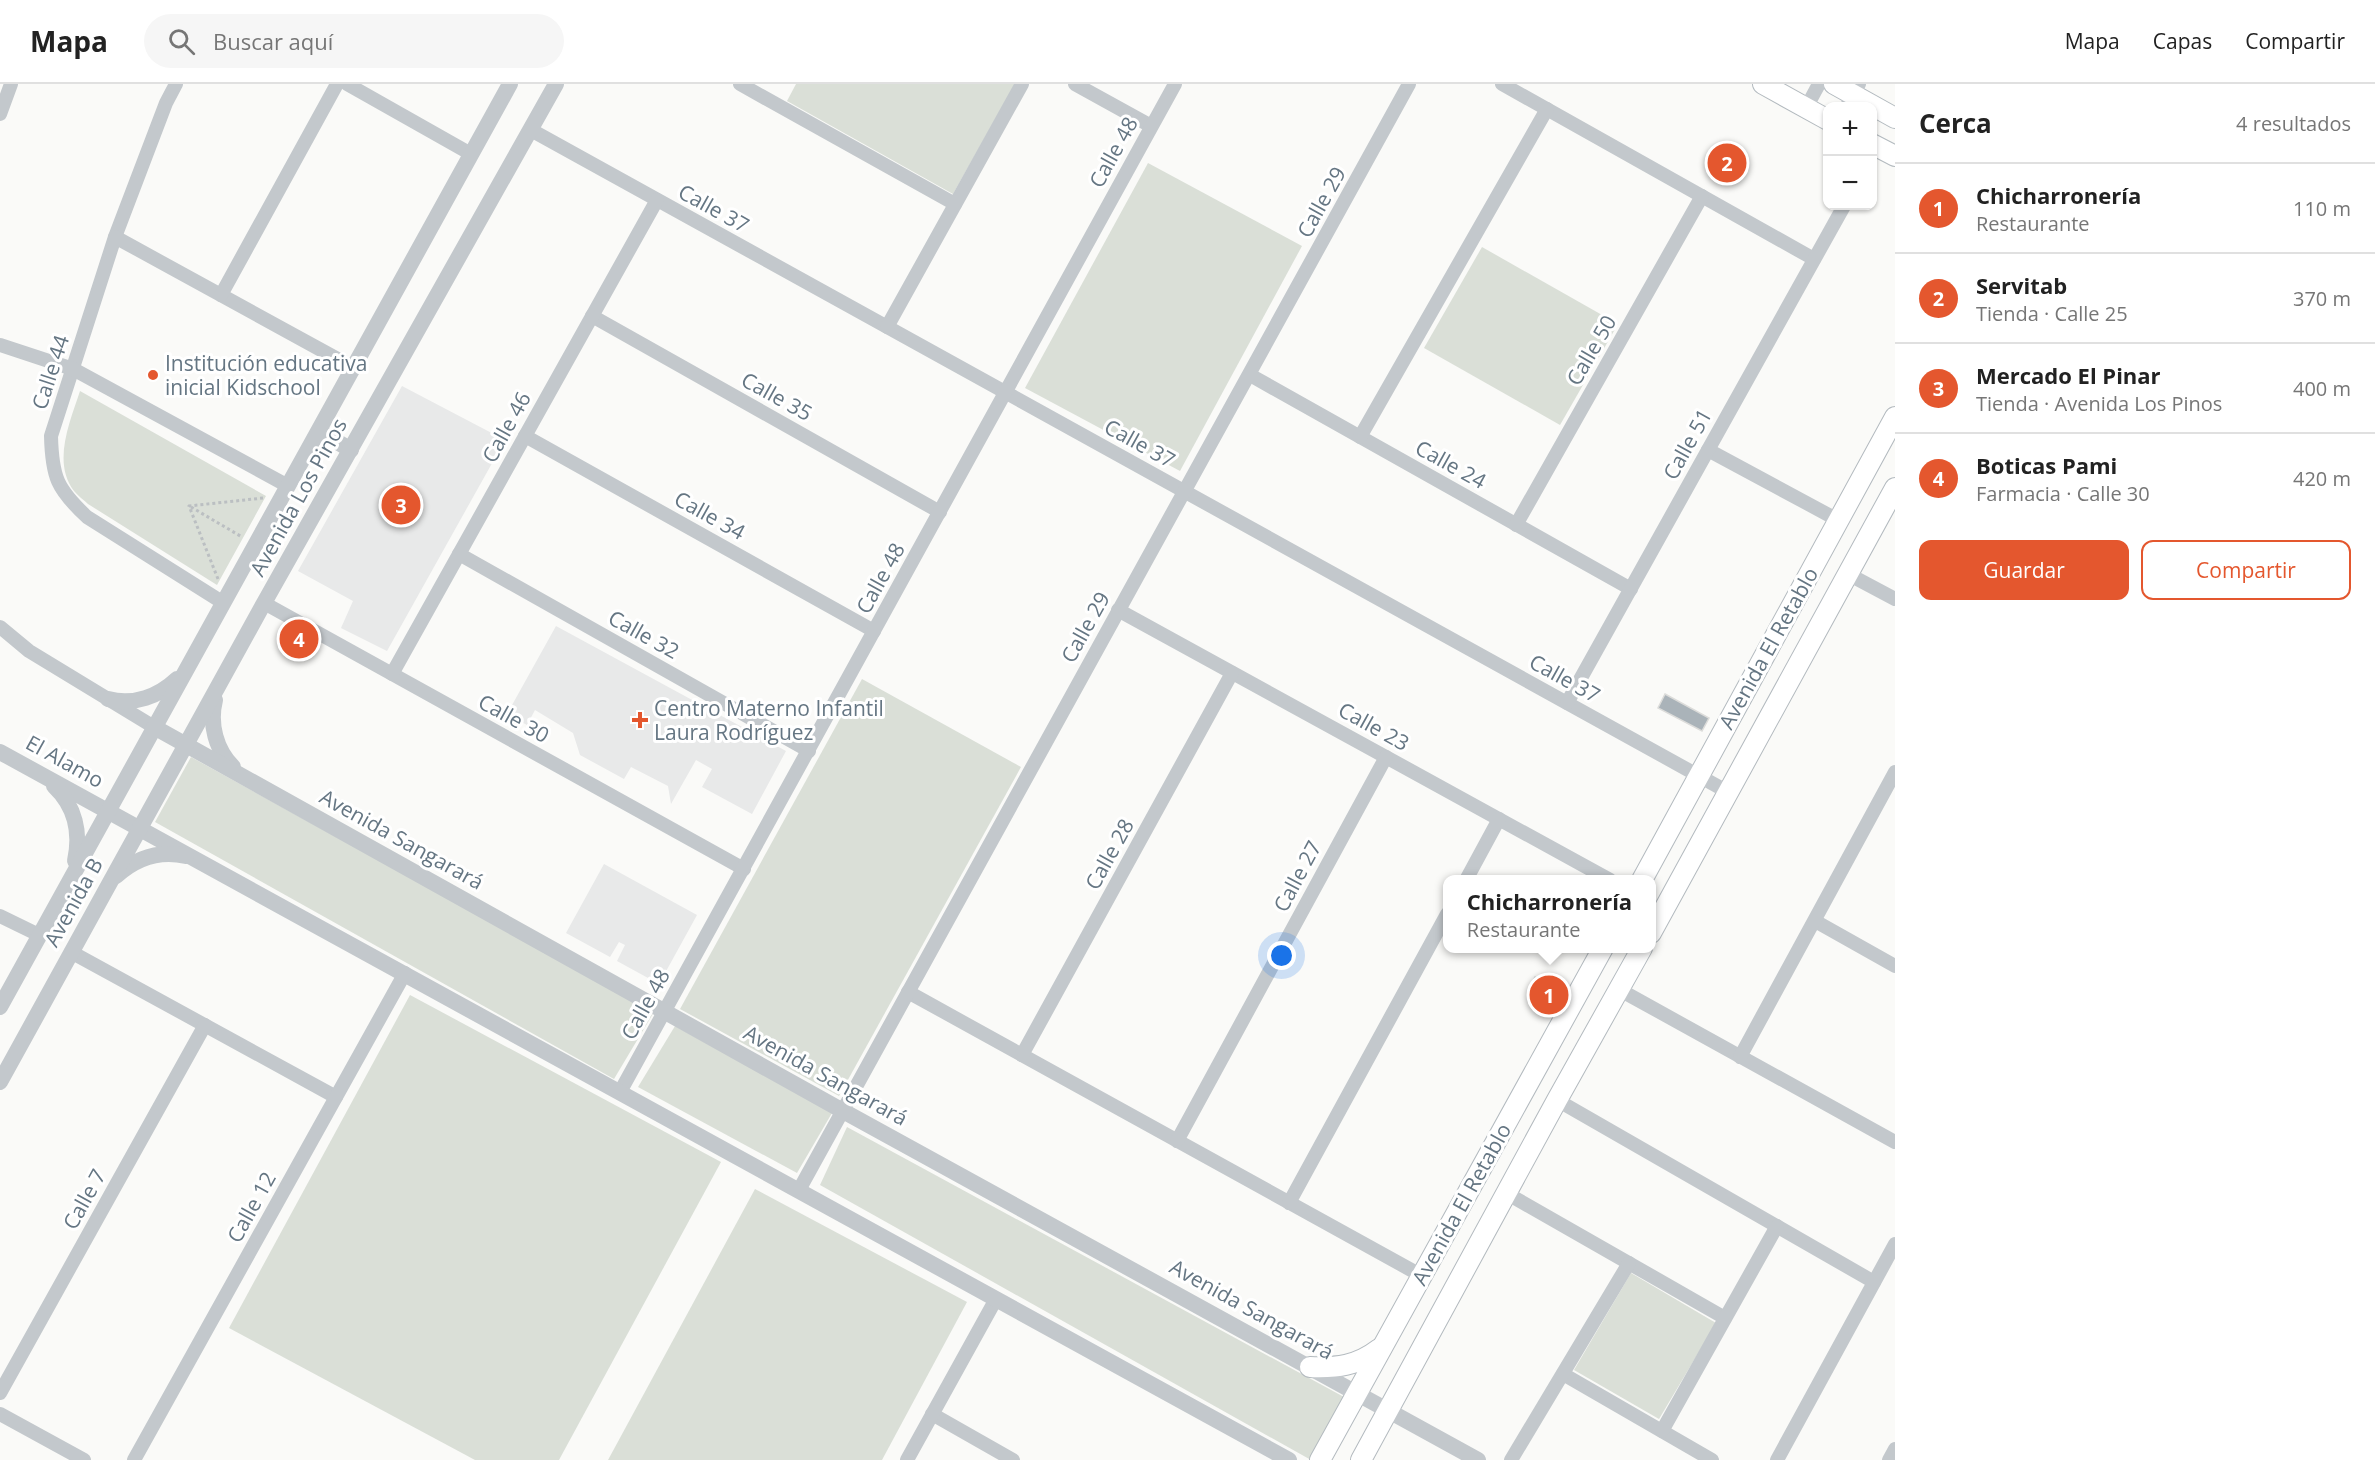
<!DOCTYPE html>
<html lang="es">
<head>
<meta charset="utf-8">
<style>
	body { margin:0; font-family:"Open Sans",sans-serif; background:#f6f6f6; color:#222 }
	.controls { position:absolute; right:18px; top:18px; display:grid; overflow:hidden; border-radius:12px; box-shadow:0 2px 4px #0004 }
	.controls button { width:54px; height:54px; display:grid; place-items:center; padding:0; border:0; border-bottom:2px solid #e0e0e0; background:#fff; color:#222; font:30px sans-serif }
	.you { position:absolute; left:1282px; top:872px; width:21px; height:21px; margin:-15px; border:4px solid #fff; border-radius:50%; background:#1a73e8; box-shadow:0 0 0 9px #1a73e833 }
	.badge { display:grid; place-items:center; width:39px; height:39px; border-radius:50%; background:#e4572e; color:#fff; font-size:20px; font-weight:700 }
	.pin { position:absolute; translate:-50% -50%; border:3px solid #fff; box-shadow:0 2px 6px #0006 }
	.popup { position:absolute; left:1443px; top:791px; width:213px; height:78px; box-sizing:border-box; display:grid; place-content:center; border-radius:12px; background:#fff; filter:drop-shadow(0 2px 4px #0005); font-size:20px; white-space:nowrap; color:#767676 }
	.popup b { font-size:22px; color:#222 }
	.popup::after { content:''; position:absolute; left:50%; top:100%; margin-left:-12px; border:12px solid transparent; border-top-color:#fff }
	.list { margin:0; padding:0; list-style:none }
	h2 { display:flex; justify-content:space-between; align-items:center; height:78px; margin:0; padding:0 24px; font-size:26px }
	h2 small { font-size:20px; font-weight:400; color:#767676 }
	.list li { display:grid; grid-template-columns:39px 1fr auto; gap:18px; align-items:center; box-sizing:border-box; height:90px; padding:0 24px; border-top:2px solid #e0e0e0 }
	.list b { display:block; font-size:22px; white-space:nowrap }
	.list p { margin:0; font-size:20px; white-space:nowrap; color:#767676 }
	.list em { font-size:20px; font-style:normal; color:#767676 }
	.actions { display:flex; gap:12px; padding:18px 24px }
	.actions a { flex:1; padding:14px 0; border:2px solid #e4572e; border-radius:12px; text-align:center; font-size:21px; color:#e4572e }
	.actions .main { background:#e4572e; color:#fff }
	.icon { flex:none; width:33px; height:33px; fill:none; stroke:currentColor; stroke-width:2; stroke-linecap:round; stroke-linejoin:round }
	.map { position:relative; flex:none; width:1895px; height:1376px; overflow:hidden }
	header { display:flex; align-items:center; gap:36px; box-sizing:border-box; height:84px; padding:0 30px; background:#fff; border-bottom:2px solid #e0e0e0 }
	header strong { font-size:28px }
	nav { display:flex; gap:33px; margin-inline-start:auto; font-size:21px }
	.search { width:420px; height:54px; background:#f6f6f6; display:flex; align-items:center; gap:15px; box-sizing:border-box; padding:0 21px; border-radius:33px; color:#767676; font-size:22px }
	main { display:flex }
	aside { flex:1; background:#fff }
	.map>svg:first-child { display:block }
	.built { fill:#e8e9e9 }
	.green { fill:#dadfd7 }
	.building { fill:#aab3b9; stroke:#dcdcda; stroke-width:1.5 }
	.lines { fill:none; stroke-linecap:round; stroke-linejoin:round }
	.secondary-casing { stroke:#b3babf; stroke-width:22 }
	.path { stroke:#bbbfc2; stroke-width:3; stroke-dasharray:3 3; stroke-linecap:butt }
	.minor { stroke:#c3c8cc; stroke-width:14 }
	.tertiary { stroke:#c3c8cc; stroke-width:16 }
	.secondary { stroke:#fff; stroke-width:20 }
	.poi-dot { fill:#e4572e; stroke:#fff; stroke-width:2 }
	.labels { text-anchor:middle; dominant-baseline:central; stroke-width:6; stroke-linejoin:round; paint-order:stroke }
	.street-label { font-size:21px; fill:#657683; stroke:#fff }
	.poi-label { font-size:21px; fill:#657683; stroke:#fff; text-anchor:start }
</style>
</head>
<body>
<header>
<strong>Mapa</strong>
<div class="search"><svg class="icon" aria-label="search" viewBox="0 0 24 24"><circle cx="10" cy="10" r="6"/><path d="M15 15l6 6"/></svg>Buscar aquí</div>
<nav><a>Mapa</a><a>Capas</a><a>Compartir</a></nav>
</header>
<main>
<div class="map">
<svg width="1895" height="1376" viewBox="0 0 1895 1376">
	<rect width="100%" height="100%" fill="#fafaf8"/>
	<g class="built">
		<path d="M402,302L505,356L387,567L341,544L353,517L298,487Z"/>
		<path d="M556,542L786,667L752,730L702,703L712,685L696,676L671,720L668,702L631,683L624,695L580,671L573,649L535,626L527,641L507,630Z"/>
		<path d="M604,780L697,831L659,900L617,877L625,861L619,858L610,873L566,849Z"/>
	</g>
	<g class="green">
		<path d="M796,0H1015L953,110L787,17Z"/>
		<path d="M1148,79L1302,162L1180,387L1025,304Z"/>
		<path d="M1482,163L1618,240L1560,341L1424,264Z"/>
		<path d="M80,307L266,412L217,501L88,420C84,416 78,412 74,407C52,378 70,338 80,307Z"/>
		<path d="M862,595L1021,683L839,1012L680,925Z"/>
		<path d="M191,673L654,928L614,995L155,738Z"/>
		<path d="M410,911L721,1078L559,1376H475L229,1244Z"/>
		<path d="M675,942L832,1029L797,1089L638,1003Z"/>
		<path d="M847,1043L1344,1313L1311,1376L820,1101Z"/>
		<path d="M755,1105L967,1218L882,1376H608Z"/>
		<path d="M1631,1189L1716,1239L1659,1335L1574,1286Z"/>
	</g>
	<g class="building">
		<path d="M1665,610L1709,634L1702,647L1658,624Z"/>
		<path d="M1535,893L1557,905L1551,916L1529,904Z"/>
	</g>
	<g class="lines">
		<g class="secondary-casing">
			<g id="secondary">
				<path d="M1763,0L1828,36"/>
				<path d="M1834,0L1895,34"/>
				<path d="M1872,60L1895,72"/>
				<path d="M1642,796L1895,333"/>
				<path d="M1651,849L1895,404"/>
				<path d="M1310,1283C1337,1284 1357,1282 1379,1265"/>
				<path d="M1320,1376L1603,864"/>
				<path d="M1361,1376L1557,1016L1642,864"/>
			</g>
		</g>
		<g class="path">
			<path d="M191,423L242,453"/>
			<path d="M218,495L189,422L263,414"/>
		</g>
		<g class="minor">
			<path d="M176,0L166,19L115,153L51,352C52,393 57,405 87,433L222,518"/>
			<path d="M347,0L471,70"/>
			<path d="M740,0L955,120"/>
			<path d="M1075,0L1151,42"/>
			<path d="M1502,0L1814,175"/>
			<path d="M1847,22L1859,0"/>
			<path d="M1806,24L1819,0"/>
			<path d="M0,30L11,0"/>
			<path d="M531,46L1728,708"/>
			<path d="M115,153L354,284"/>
			<path d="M221,211L337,0"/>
			<path d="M592,232L940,428"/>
			<path d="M887,243L1022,0"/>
			<path d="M0,261L73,285L288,402"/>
			<path d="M1250,291L1631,505"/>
			<path d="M525,352L874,547"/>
			<path d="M1360,353L1547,25"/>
			<path d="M1708,366L1838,436"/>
			<path d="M1516,441L1702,112"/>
			<path d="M459,470L809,667"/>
			<path d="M1848,490L1895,515"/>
			<path d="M264,519L744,785"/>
			<path d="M1118,526L1610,796"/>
			<path d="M0,543L29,567L154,643"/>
			<path d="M392,590L657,116"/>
			<path d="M1567,619L1844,122"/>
			<path d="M1466,796L1499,735"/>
			<path d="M0,832L39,851"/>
			<path d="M1815,837L1895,882"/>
			<path d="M71,868L336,1013"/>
			<path d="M1620,906L1895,1058"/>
			<path d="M908,908L1422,1192"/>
			<path d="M1022,971L1232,589"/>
			<path d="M1740,973L1895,688"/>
			<path d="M620,1008L1175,0"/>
			<path d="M1557,1016L1874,1198"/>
			<path d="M1177,1057L1386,673"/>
			<path d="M799,1106L1409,0"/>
			<path d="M1506,1109L1725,1234"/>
			<path d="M1289,1119L1447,830"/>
			<path d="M1563,1290L1712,1376"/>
			<path d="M0,1309L205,941"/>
			<path d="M0,1330L84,1376"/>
			<path d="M932,1330L1013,1376"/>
			<path d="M1662,1347L1777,1142"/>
			<path d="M134,1376L405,889"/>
			<path d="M907,1376L996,1215"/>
			<path d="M1511,1376L1629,1179"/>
			<path d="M1777,1376L1895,1160"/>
			<path d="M1889,1376L1895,1365"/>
		</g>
		<g class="tertiary">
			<path d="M319,347L351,366"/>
			<path d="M108,615C134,622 159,612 177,595"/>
			<path d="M215,616C209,640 216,666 233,683"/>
			<path d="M154,643L843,1027L1478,1376"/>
			<path d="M0,668L1289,1376"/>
			<path d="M54,702C75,722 81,749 75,777"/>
			<path d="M116,792C136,774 160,766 186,772"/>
			<path d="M0,923L510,0"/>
			<path d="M0,998L264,519L556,0"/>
		</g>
		<use href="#secondary" class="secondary"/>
	</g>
	<g class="poi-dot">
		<circle cx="153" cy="291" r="6"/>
		<path d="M637 627h6v6h6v6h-6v6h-6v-6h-6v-6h6z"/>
	</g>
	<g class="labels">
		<g class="street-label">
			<text transform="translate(1113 68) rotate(-61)">Calle 48</text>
			<text transform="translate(1321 118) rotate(-61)">Calle 29</text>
			<text transform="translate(714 124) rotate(29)">Calle 37</text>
			<text transform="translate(1591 266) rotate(-60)">Calle 50</text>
			<text transform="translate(50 288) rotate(-72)">Calle 44</text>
			<text transform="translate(777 312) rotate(29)">Calle 35</text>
			<text transform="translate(506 343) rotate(-61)">Calle 46</text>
			<text transform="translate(1140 359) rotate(29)">Calle 37</text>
			<text transform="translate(1687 360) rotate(-61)">Calle 51</text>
			<text transform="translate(1451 380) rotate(29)">Calle 24</text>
			<text transform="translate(298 413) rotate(-61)">Avenida Los Pinos</text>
			<text transform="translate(710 431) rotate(29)">Calle 34</text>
			<text transform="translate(880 494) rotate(-61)">Calle 48</text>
			<text transform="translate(1085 543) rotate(-61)">Calle 29</text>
			<text transform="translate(644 550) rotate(29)">Calle 32</text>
			<text transform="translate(1768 564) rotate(-61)">Avenida El Retablo</text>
			<text transform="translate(1565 594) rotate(29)">Calle 37</text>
			<text transform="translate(514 634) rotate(29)">Calle 30</text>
			<text transform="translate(1374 642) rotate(29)">Calle 23</text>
			<text transform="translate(65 677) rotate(29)">El Alamo</text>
			<text transform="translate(402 755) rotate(29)">Avenida Sangarará</text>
			<text transform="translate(1109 770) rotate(-61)">Calle 28</text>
			<text transform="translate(1297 792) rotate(-62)">Calle 27</text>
			<text transform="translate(73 818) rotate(-61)">Avenida B</text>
			<text transform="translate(645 920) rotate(-61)">Calle 48</text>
			<text transform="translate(826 991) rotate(29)">Avenida Sangarará</text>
			<text transform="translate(84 1115) rotate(-61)">Calle 7</text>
			<text transform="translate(1461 1120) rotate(-61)">Avenida El Retablo</text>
			<text transform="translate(251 1123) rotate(-61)">Calle 12</text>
			<text transform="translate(1252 1225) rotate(29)">Avenida Sangarará</text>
		</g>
		<g class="poi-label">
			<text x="165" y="279">Institución educativa<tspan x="165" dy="24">inicial Kidschool</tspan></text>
			<text x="654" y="624">Centro Materno Infantil<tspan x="654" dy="24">Laura Rodríguez</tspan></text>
		</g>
	</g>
</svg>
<div class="controls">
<button>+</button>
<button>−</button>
</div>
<div class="you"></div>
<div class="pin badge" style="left:1549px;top:911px">1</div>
<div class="popup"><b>Chicharronería</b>Restaurante</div>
<div class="pin badge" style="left:1727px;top:79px">2</div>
<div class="pin badge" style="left:401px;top:421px">3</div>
<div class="pin badge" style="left:299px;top:555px">4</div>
</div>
<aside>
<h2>Cerca<small>4 resultados</small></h2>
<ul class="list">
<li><span class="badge">1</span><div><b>Chicharronería</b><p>Restaurante</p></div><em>110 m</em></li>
<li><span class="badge">2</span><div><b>Servitab</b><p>Tienda · Calle 25</p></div><em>370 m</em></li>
<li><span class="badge">3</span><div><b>Mercado El Pinar</b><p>Tienda · Avenida Los Pinos</p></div><em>400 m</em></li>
<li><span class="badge">4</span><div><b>Boticas Pami</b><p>Farmacia · Calle 30</p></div><em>420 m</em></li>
</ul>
<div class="actions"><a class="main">Guardar</a><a>Compartir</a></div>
</aside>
</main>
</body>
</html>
